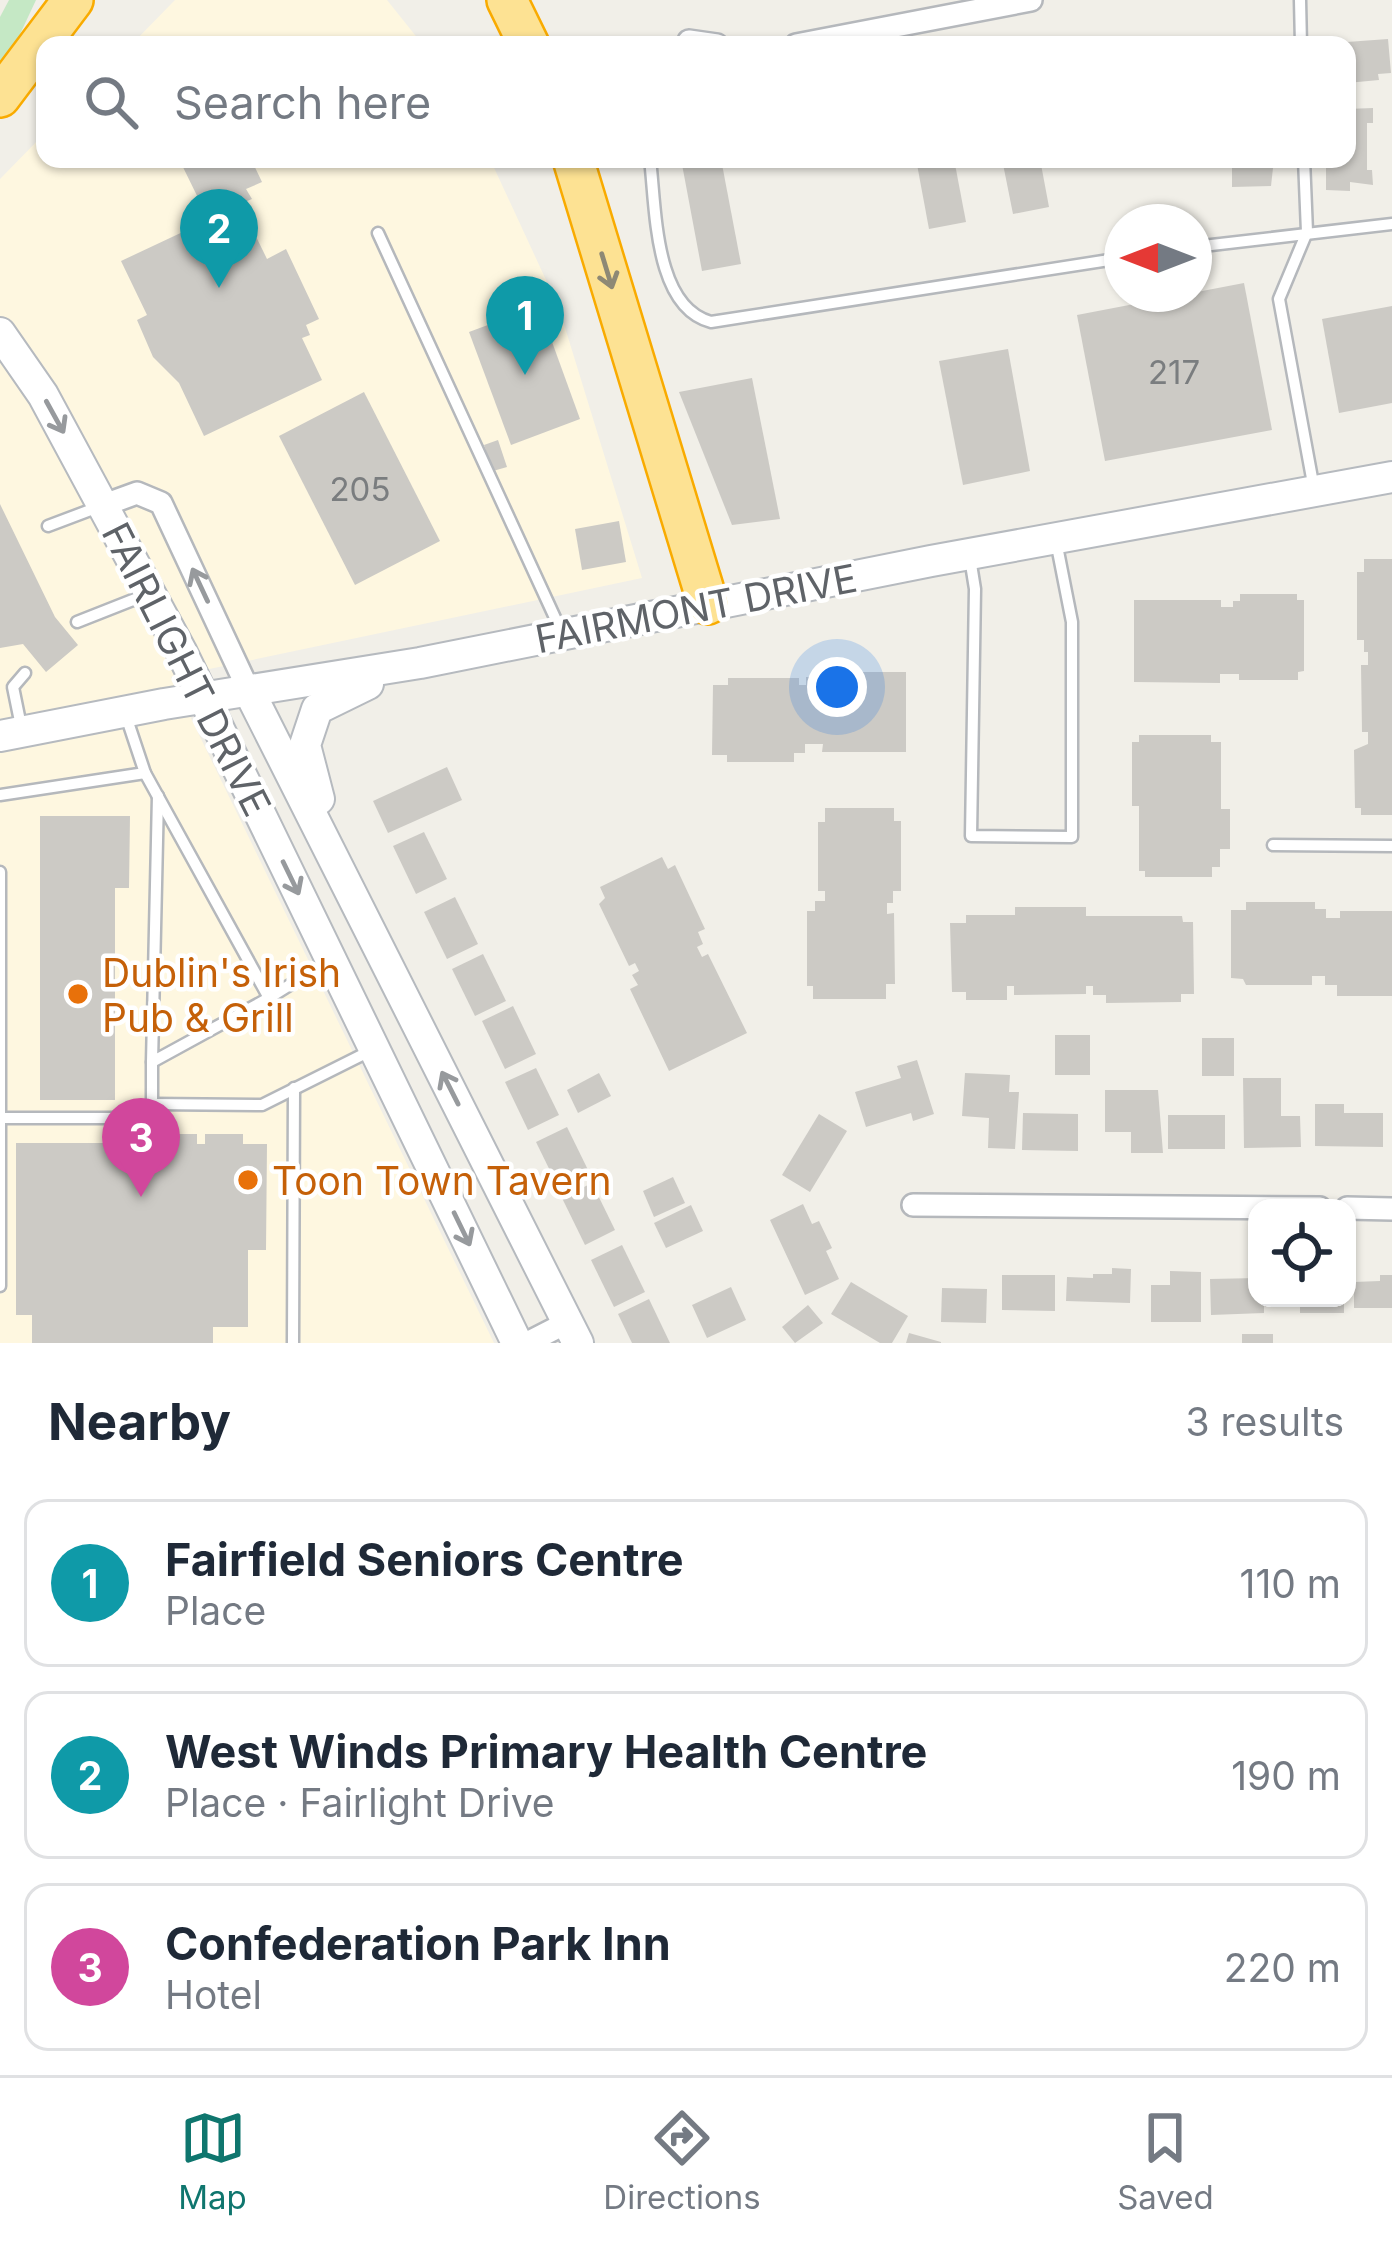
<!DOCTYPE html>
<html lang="en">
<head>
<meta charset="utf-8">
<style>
	body { margin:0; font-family:Inter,sans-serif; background:#f2f2f3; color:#1f2937 }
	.controls { position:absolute; right:36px; bottom:36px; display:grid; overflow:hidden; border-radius:24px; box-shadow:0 3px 9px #0004 }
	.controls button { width:108px; height:108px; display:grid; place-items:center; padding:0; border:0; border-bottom:3px solid #e0e1e3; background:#fff; color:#1f2937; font:60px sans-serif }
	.compass { position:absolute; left:1104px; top:204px; width:108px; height:108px; border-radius:50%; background:#fff; box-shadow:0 3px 9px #0004; rotate:270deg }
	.you { position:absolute; left:837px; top:687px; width:42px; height:42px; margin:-30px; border:9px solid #fff; border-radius:50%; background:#1a73e8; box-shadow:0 0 0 18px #1a73e833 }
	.badge { display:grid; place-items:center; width:78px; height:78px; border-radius:50%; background:#0f766e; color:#fff; font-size:39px; font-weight:700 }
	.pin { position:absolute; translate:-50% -99px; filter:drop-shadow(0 3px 6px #0008) }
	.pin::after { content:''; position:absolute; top:63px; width:42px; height:36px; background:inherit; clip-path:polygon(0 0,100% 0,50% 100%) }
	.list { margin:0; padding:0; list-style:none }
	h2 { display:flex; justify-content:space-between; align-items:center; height:156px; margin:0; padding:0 48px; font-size:51px }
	h2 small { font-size:39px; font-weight:400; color:#747a83 }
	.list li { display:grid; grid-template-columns:78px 1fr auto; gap:36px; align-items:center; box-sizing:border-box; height:168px; margin:0 24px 24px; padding:0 24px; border:3px solid #e0e1e3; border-radius:24px }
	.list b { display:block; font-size:45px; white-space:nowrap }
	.list p { margin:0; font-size:39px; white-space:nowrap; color:#747a83 }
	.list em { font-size:39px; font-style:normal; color:#747a83 }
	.icon { flex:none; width:66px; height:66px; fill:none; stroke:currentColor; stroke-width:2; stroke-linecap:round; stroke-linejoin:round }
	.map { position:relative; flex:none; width:1392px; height:1343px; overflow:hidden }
	.search { position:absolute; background:#fff; box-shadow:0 3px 9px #0004; left:36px; right:36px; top:36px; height:132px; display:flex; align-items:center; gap:30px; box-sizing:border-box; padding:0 42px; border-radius:24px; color:#747a83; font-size:45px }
	.sheet { height:732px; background:#fff }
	nav { display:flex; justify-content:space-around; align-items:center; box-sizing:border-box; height:168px; border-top:3px solid #e0e1e3; background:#fff; font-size:33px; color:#747a83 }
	nav a { display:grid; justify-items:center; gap:6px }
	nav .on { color:#0f766e }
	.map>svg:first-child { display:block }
	.commercial { fill:#fef7e0 }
	.green { fill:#c5e8c5 }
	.building { fill:#cccac5 }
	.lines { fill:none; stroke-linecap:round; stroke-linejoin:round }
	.lane-casing { stroke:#b5b8bc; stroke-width:15 }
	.street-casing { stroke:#b5b8bc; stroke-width:26 }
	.secondary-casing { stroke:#b6babf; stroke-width:34 }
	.highway-casing { stroke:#f9ab00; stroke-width:44 }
	.lane { stroke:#fff; stroke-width:10 }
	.street { stroke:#fff; stroke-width:21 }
	.secondary { stroke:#fff; stroke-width:30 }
	.highway { stroke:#fde293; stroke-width:39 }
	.oneway { stroke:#8e8975 }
	.oneway2 { stroke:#979a9d }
	.food-dot { fill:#e8710a; stroke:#fff; stroke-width:4.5 }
	.labels { text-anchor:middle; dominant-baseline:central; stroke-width:9; stroke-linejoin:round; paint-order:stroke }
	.number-label { font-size:33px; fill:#7a7d7f }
	.street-label { font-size:39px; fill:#5f6368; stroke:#fff }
	.food-label { font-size:39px; fill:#c56008; stroke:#fff; text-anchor:start }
</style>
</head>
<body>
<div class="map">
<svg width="1392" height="1343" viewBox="0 0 1392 1343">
	<rect width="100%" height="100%" fill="#f1efe8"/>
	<g class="commercial">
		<path d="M175,0H387L423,45H131Z"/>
		<path d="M45,133V159H490L559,308L642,578L171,677L494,1343H0V179Z"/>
	</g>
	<path class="green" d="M9,0H36L14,47L0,65V17Z"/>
	<g class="building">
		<path d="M1388,39L1391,73L1378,74L1379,80L1347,83V42Z"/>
		<path d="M1373,108V123H1367V170H1372L1373,185L1350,182V191L1326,190V160L1347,159V109Z"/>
		<path d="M179,159H251L262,182L246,189L252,199L240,204L267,259L286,249L319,319L306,325L310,335L302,338L322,380L204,436L179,383L153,357L137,320L147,315L121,261L221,214L217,204L204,210Z"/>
		<path d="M681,159H721L741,264L702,271Z"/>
		<path d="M916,159H954L966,222L929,229Z"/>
		<path d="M1002,159H1040L1049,207L1013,214Z"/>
		<path d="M1232,159H1274L1271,186L1232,187Z"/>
		<path d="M1244,283L1272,430L1105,461L1077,315Z"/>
		<path d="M539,306L580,419L511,445L469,332Z"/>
		<path d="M1392,306V403L1339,413L1322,319Z"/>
		<path d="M1008,349L1030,471L963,485L939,361Z"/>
		<path d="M752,378L780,519L732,525L679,392Z"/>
		<path d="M364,392L440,541L355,585L279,436Z"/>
		<path d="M498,440L507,467L493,471L484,445Z"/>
		<path d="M0,504L55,617L78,645L46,672L23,644L0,648Z"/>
		<path d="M619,521L626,562L582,570L575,529Z"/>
		<path d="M1364,559H1392V815H1361V808H1355L1354,750L1368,744V732H1362L1361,665H1368V652H1364V640H1357V572H1364Z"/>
		<path d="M1240,594H1297V600H1304V671L1298,672V680H1239V674H1220V683L1134,682V600H1221V607H1233V601H1240Z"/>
		<path d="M821,672H906V752H822L823,744H805V753H794V762H727V755H712L713,685H728V678H799V685H806V677H821Z"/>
		<path d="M1139,735H1211V742H1221V809H1230V849H1220V867H1212V877H1145V871H1139V806H1132V742H1139Z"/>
		<path d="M447,767L462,800L388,833L373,801Z"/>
		<path d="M825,808H894V821H901V891H893V903H887V914L894,913L895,984H886V999H813V986H807V911H815V901H825V891H818V822H825Z"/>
		<path d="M40,816H130L129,888H115V1100H40Z"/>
		<path d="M424,832L447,879L416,894L393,846Z"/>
		<path d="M662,857L668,869L675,865L705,929L698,932L703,944L697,947L702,957L708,954L747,1033L669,1071L630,989L638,985L632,975L639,971L635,963L629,966L599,904L605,898L600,887Z"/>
		<path d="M455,897L478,944L447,959L424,912Z"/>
		<path d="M1246,902H1315V909H1326V918H1340V911H1392V996H1337V985H1325V976H1312V985H1246L1243,979L1231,978V910H1246Z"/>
		<path d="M1015,907H1086V916H1182L1183,922H1193L1194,994H1181V1002L1106,1003V995H1093V986H1086V994L1014,995V986H1007V1000H966V992H952L950,923H966V915H1015Z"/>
		<path d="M483,954L506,1001L475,1016L452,969Z"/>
		<path d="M513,1006L536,1054L505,1069L482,1021Z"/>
		<rect x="1055" y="1035" width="35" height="40"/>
		<rect x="1202" y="1038" width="32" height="38"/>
		<path d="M917,1060L934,1114L913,1121L911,1113L866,1127L855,1092L901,1078L897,1066Z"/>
		<path d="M536,1068L559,1115L528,1130L505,1082Z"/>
		<path d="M599,1073L611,1096L578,1113L567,1090Z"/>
		<path d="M965,1073L1010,1075L1009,1092H1019L1015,1149L988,1148L989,1118L962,1116Z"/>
		<path d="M1243,1078H1281V1116H1300L1301,1147L1244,1148Z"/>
		<path d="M1105,1090H1158L1163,1153H1131V1132H1105Z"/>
		<path d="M1315,1104H1344V1113H1383V1147L1315,1146Z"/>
		<path d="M1023,1113L1078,1114V1151L1022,1150Z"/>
		<path d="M819,1114L847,1131L810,1192L782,1175Z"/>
		<rect x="1168" y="1115" width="57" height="34"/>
		<path d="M567,1127L590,1174L559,1189L536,1142Z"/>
		<path d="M139,1128H173V1134H197V1144H205V1134H243V1144H267L266,1250H248V1327H213V1343H32V1315H16V1143H139Z"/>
		<path d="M673,1177L685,1203L654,1217L643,1191Z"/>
		<path d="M592,1183L615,1230L585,1245L562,1198Z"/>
		<path d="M803,1204L812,1224L819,1221L832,1248L826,1251L839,1279L805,1295L770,1220Z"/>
		<path d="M691,1205L703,1231L666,1248L654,1223Z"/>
		<path d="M622,1245L645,1292L614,1307L591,1260Z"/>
		<path d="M1112,1268L1131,1269L1130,1303L1066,1301L1067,1277L1093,1278V1274H1112Z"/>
		<path d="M1170,1271L1201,1272V1322H1151V1285H1170Z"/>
		<path d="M1002,1275H1055V1311L1002,1310Z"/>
		<path d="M1380,1275H1392V1308H1354V1282L1380,1281Z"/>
		<path d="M1257,1278V1298H1264V1313L1211,1315L1210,1279Z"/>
		<path d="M851,1282L908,1316L892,1343H880L831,1314Z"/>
		<path d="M731,1287L746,1320L707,1338L692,1305Z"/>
		<path d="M942,1288L987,1289L986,1323L941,1322Z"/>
		<rect x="1300" y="1298" width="44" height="15"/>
		<path d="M649,1299L670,1343H632L618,1314Z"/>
		<path d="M808,1305L823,1323L795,1343L782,1327Z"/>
		<path d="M909,1333L941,1342V1343H906Z"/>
		<rect x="1242" y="1334" width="31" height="9"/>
	</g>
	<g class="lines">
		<g class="lane-casing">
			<g id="lane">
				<path d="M1300,0L1301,45"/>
				<path d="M650,159C656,209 654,307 711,322L1122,258"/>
				<path d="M1304,159L1307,232L1279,299L1314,489"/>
				<path d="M378,233L562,633"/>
				<path d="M1194,247L1392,224"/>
				<path d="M48,526L101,506"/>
				<path d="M970,558L975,589L971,836L1072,837V622L1056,541"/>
				<path d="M77,622L148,594"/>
				<path d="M22,731L13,687L25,673"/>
				<path d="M145,773L269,998L328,961"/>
				<path d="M0,795L145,773L126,716"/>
				<path d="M158,796L152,1062L269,998"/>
				<path d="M1273,845L1392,846"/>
				<path d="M0,872V1286"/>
				<path d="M152,1104L262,1105L370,1051"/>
				<path d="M1,1118H113L152,1104V1062"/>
				<path d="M293,1343L294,1088"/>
			</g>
		</g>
		<g class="street-casing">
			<g id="street">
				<path d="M689,41L717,45"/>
				<path d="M796,45L1031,0"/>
				<path d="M104,505L137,493L161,503L249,691"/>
				<path d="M913,1205L1320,1208"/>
				<path d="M1347,1208L1392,1209"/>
				<path d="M527,1343L568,1322"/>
			</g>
		</g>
		<g class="secondary-casing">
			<g id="secondary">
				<path d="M0,333L43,395L181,651L517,1343"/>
				<path d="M249,691L578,1343"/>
				<path d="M0,736L164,704L420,663L931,561L1392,477"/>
				<path d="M319,799L305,745L317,709L368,684"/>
			</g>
		</g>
		<g class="highway-casing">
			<g id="highway">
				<path d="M507,0L529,45"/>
				<path d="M0,97L73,0"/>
				<path d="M573,159L708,604"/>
			</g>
		</g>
		<use href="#lane" class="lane"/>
		<use href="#street" class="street"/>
		<use href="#secondary" class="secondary"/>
		<use href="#highway" class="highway"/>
	</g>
	<defs><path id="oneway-shaft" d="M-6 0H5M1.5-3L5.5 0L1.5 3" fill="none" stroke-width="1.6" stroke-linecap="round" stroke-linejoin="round" transform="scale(3)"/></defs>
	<use class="oneway" href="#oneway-shaft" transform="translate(607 271) rotate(73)"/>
	<g class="oneway2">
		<use href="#oneway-shaft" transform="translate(55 417) rotate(61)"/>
		<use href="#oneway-shaft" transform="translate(200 585) rotate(-115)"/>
		<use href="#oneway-shaft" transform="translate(291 878) rotate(64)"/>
		<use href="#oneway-shaft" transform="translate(450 1088) rotate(-117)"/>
		<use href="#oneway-shaft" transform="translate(462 1229) rotate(64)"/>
	</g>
	<g class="food-dot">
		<circle cx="78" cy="994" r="12"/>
		<circle cx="248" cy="1180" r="12"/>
	</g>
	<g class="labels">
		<g class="number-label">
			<text x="1174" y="372">217</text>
			<text x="360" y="489">205</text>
		</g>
		<g class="street-label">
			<text transform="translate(696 608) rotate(-11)">FAIRMONT DRIVE</text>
			<text transform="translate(187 669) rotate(63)">FAIRLIGHT DRIVE</text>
		</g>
		<g class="food-label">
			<text x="102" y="972">Dublin's Irish<tspan x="102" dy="45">Pub &amp; Grill</tspan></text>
			<text x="272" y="1180">Toon Town Tavern</text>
		</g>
	</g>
</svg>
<div class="controls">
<button><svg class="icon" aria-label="locate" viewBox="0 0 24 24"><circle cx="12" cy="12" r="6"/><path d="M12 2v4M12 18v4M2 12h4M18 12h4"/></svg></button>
</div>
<svg class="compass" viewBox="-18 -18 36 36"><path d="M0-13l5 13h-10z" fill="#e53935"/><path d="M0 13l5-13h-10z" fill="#747a83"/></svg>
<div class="you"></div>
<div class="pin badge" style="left:525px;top:375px;background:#0f9aa8">1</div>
<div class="pin badge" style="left:219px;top:288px;background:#0f9aa8">2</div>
<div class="pin badge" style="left:141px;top:1197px;background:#d1479c">3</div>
<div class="search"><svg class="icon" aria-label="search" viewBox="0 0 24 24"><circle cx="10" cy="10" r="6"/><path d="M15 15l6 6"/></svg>Search here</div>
</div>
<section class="sheet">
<h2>Nearby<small>3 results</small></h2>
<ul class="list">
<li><span class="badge" style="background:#0f9aa8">1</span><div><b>Fairfield Seniors Centre</b><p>Place</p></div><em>110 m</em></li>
<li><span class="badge" style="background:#0f9aa8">2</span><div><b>West Winds Primary Health Centre</b><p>Place · Fairlight Drive</p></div><em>190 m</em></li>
<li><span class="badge" style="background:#d1479c">3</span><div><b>Confederation Park Inn</b><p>Hotel</p></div><em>220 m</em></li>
</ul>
</section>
<nav>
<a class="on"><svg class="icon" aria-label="map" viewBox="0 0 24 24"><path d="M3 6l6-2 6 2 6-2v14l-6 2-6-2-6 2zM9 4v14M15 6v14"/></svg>Map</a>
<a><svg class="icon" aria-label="directions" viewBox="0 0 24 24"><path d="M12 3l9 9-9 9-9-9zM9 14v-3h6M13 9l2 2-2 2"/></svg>Directions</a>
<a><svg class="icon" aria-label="saved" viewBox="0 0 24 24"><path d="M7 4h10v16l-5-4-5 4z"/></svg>Saved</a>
</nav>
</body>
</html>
